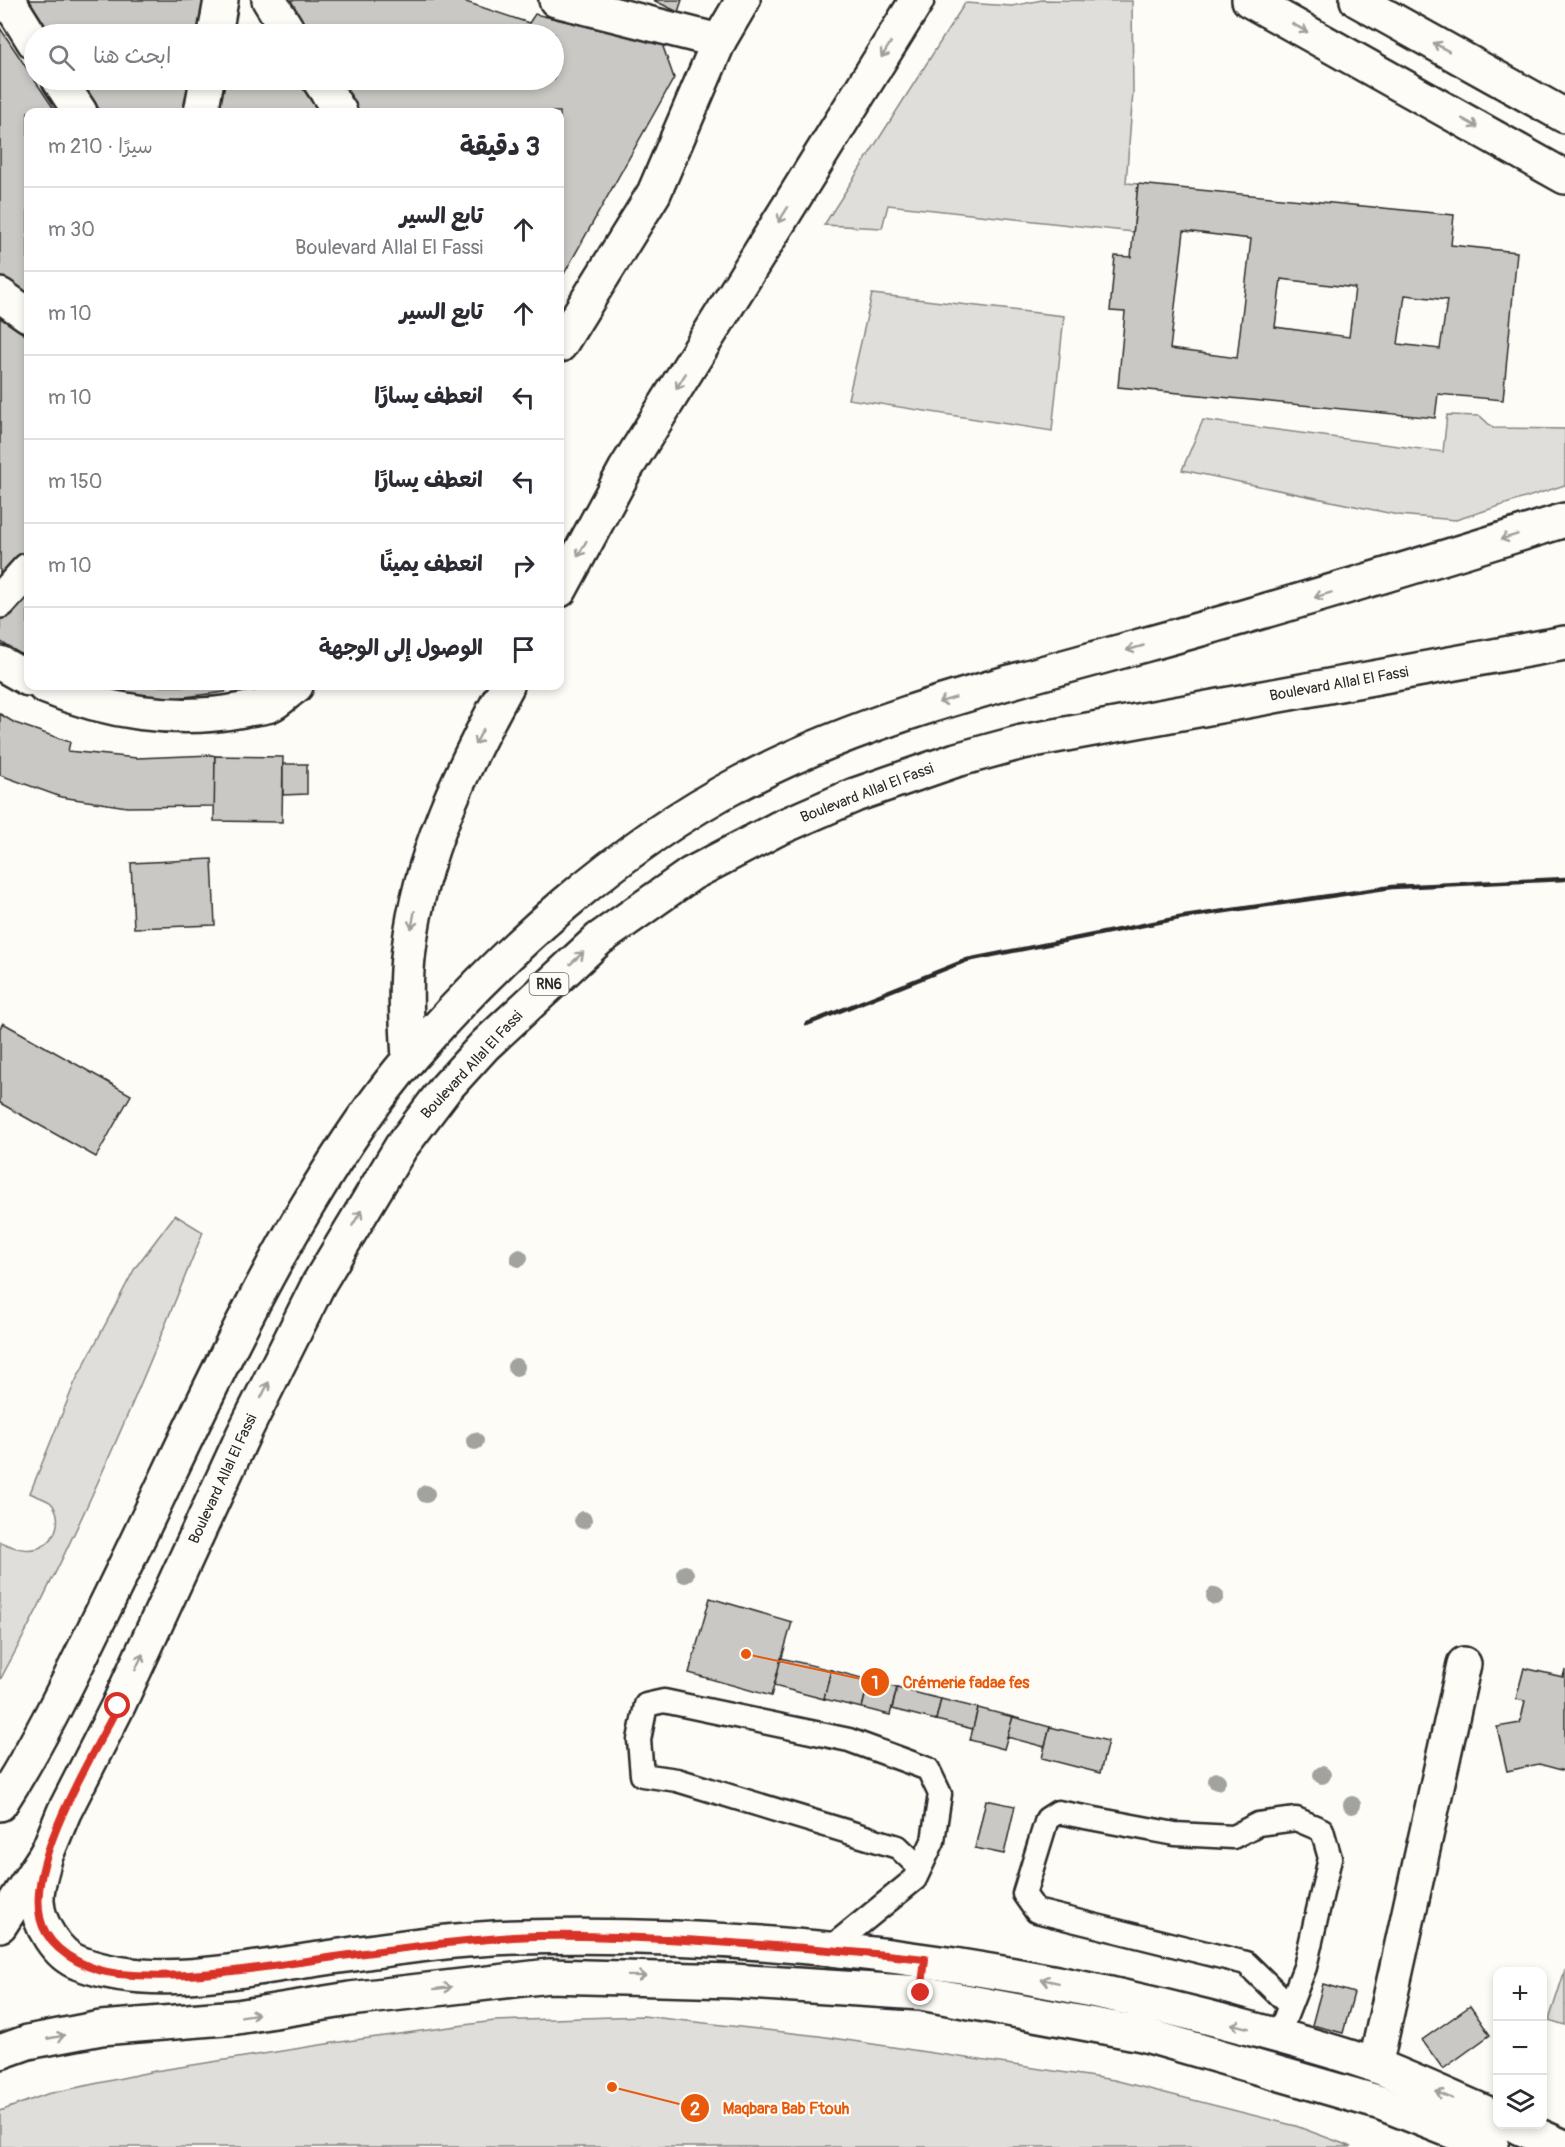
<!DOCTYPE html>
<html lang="ar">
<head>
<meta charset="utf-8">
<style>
	body { margin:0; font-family:Pangolin,"Playpen Sans Arabic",sans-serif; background:#f7f7f7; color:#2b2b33; direction:rtl }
	.controls { position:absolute; right:18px; bottom:18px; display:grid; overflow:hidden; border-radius:12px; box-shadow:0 3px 9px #0003 }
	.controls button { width:54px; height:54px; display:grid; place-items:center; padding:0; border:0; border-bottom:2px solid #e1e1e2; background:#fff; color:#2b2b33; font:30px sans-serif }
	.stop { position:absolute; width:18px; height:18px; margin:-14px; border:4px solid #d93025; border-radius:50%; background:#fff }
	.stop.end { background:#d93025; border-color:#fff; box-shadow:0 2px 6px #0008 }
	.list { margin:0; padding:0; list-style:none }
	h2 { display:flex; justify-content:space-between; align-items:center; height:78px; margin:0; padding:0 24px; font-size:26px }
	h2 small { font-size:20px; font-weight:400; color:#7c7c81 }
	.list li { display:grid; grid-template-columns:39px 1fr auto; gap:18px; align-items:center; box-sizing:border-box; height:84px; padding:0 24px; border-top:2px solid #e1e1e2 }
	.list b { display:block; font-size:22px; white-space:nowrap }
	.list p { margin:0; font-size:20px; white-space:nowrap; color:#7c7c81 }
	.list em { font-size:20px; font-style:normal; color:#7c7c81 }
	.icon { flex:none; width:33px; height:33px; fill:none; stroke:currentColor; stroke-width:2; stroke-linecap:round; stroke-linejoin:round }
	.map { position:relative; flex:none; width:1565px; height:2147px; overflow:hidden; direction:ltr }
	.search { position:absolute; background:#fff; box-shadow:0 3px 9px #0003; left:24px; top:24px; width:540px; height:66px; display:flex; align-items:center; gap:15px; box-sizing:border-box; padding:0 21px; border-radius:33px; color:#7c7c81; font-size:22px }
	.panel { position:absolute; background:#fff; box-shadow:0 3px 9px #0003; left:24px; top:108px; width:540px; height:582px; border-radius:12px; direction:rtl }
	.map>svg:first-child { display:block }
	.green { fill:#dfdeda; stroke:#858482; stroke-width:1.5 }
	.building { fill:#c9c8c4; stroke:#2b2b2b; stroke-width:1.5; fill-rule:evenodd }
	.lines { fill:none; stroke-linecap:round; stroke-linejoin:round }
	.service-casing { stroke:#2b2b2b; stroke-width:27 }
	.minor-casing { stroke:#2b2b2b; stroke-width:38 }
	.tertiary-casing { stroke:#2b2b2b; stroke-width:38 }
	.primary-casing { stroke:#2b2b2b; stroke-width:38 }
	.service { stroke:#fdfcf7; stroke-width:22 }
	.minor { stroke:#fdfcf7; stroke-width:33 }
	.tertiary { stroke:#fdfcf7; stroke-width:33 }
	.primary { stroke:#fdfcf7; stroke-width:33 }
	.rail { stroke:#2b2b2b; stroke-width:4.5 }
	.tree { fill:#a2a29f }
	.oneway { stroke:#9e9e9b }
	.route { stroke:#d93025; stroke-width:8 }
	.labels { text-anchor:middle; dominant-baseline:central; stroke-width:4.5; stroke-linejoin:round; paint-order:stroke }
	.shield { fill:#fdfcf7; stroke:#6a6a68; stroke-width:1.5 }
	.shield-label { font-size:14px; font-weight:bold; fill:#2b2b2b }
	.street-label { font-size:15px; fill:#2b2b2b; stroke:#fdfcf7 }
	.leader { fill:none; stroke:#e8590c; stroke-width:2 }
	.callout-dot { fill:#e8590c; stroke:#fdfcf7; stroke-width:2 }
	.mark-label { font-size:18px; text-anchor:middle; font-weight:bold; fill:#fff }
	.callout-label { font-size:16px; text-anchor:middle; font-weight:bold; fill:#e8590c; stroke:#fdfcf7; stroke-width:4.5; stroke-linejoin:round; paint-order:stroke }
</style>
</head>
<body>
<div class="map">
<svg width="1565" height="2147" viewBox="0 0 1565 2147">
	<rect width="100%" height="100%" fill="#fdfcf7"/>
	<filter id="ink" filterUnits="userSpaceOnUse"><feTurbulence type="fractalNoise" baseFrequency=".0167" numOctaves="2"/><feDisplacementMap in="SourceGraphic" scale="12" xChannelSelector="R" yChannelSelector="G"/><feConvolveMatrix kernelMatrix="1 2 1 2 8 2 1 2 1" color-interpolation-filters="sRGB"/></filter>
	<g filter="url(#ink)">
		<g class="green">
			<path d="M1042,0L1132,1L1133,92L1126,183L1138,184L1133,232L888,205L882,228L824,225L965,3L1012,6Z"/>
			<path d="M872,294L1064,316L1052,431L848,399Z"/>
			<path d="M1447,415L1480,416L1493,428L1565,429V485L1456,520L1398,515L1182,470L1203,420L1443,452Z"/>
			<path d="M175,1215L203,1232C142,1384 79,1536 0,1680V1542C12,1547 28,1553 41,1547C57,1540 63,1516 51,1503C46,1499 35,1496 30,1493L75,1382L135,1268Z"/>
			<path d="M1565,1970V2025L1549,2020Z"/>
			<path d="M643,2016L819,2036L1114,2080L1296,2126L1352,2147H0V2111L47,2094L155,2071L333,2043L494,2021Z"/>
		</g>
		<g class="building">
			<path d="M29,0H207L202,34H51Z"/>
			<path d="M284,0H460L529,23L535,14L662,44L674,78L560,281V112H358L336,80H554V34H306Z"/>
			<path d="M653,0H682L678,12Z"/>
			<path d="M0,28L56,112H28V306L0,285Z"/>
			<path d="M79,80H196L189,112H101Z"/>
			<path d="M215,80H303L324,112H209Z"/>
			<path d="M1138,184L1454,215L1451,245L1517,252L1503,400L1438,394L1435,418L1118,387L1125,312L1110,311L1115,256L1131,257ZM1184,231L1251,239L1237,358L1170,349ZM1281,279L1355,288L1349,337L1275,327ZM1405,295L1447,300L1440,349L1398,344Z"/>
			<path d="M0,318L28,337V549L0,579Z"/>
			<path d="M28,585V660L0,641V616Z"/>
			<path d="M90,686H229L225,692L152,701Z"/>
			<path d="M0,714L15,723L70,742L68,751L137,758L212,755L215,756V806L127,807L61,797L0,775Z"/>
			<path d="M215,756L283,757L282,822L214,821Z"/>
			<path d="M283,764H307V794L283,795Z"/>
			<path d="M212,859L215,925L134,928L131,863Z"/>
			<path d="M3,1023L131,1095L96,1157L0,1103V1028Z"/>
			<path d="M710,1598L792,1622L771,1696L689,1673Z"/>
			<path d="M781,1658L831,1670L824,1699L774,1686Z"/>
			<path d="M1524,1668L1563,1677L1565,1670V1771L1539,1764L1507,1771L1497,1727L1520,1723L1525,1701L1516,1699Z"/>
			<path d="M831,1670L869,1680L862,1708L824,1699Z"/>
			<path d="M869,1680L897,1688L890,1715L862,1708Z"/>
			<path d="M897,1688L941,1699L936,1720L892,1709Z"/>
			<path d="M941,1699L978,1708L973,1729L936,1720Z"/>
			<path d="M978,1708L1013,1717L1004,1749L970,1740Z"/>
			<path d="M1013,1717L1050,1727L1045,1747L1007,1737Z"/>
			<path d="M1050,1727L1108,1741L1100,1773L1042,1758Z"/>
			<path d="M986,1800L1015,1806L1004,1854L975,1848Z"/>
			<path d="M1323,1984L1354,1993L1343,2033L1312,2025Z"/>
			<path d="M1470,2006L1490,2035L1443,2069L1422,2040Z"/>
		</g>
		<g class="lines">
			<g class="service-casing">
				<g id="service">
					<path d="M829,1949L915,1879L933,1841L940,1794L928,1769L849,1740L664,1701L646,1705L639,1740L642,1775L677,1780L898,1847L920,1868"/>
					<path d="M1278,2036L1305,1967L1330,1858L1322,1830L1296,1819L1258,1824L1233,1837L1175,1834L1058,1812L1047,1819L1024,1894L1036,1911L1246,1963L1289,2005"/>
				</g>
			</g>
			<g class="minor-casing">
				<g id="minor">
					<path d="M8,0L34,42"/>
					<path d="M269,0L290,34"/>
					<path d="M556,0L719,41"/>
					<path d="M215,34L221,0"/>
					<path d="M59,80L80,112"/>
					<path d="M319,80L340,112"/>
					<path d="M201,112L207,80"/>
					<path d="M0,295L28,315"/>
					<path d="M560,345L654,193L719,41L743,0"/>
					<path d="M560,590L625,470L917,0"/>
					<path d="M0,601L28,570"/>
					<path d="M0,663L28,679"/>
					<path d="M44,686C106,712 176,723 243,710C251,708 262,708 270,705C279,701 288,691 296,686"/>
					<path d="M409,1059C407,1022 404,986 409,949C420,855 462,768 507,686"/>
					<path d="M1375,2066L1464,1664"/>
				</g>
			</g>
			<g class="tertiary-casing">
				<g id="tertiary">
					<path d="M46,1854C43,1868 36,1886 37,1901C38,1924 57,1955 79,1963C148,1989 228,1972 298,1962C371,1952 445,1939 518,1937C750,1931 982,1959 1207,2017C1263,2032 1320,2046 1374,2065C1416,2081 1457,2101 1498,2118"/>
					<path d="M0,2052L28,2042L101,2028L237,2017L350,1999L549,1976L733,1981L921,1993L1142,2034L1381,2103L1492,2147"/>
					<path d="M1512,2124L1564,2147"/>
				</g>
			</g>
			<g class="primary-casing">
				<g id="primary">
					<path d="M1249,0L1565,177"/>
					<path d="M1357,0L1565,116"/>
					<path d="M0,1804C37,1746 67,1685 97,1623C166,1485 227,1341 306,1208C337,1156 371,1103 411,1057C501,953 619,846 742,782C867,716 1005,684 1140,646C1283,607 1424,564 1565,520"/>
					<path d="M0,1925L47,1853L64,1812L118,1706L243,1435L319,1283L401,1147L445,1089L485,1045L599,939L691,874L777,829L855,795L956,760L1022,742L1565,643"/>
				</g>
			</g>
			<use href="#service" class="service"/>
			<use href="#minor" class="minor"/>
			<use href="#tertiary" class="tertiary"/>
			<use href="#primary" class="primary"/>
			<path class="rail" d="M807,1024L967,960L1184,917L1392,887L1565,879"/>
		</g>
		<g class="tree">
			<circle cx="519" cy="1258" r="9"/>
			<circle cx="516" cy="1367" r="9"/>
			<circle cx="475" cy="1441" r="9"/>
			<circle cx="426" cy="1494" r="9"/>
			<circle cx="583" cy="1520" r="9"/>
			<circle cx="685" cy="1574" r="9"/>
			<circle cx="1215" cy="1596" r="9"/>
			<circle cx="1322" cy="1775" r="9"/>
			<circle cx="1217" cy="1781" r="9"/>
			<circle cx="1352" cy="1805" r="9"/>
		</g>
		<defs><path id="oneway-shaft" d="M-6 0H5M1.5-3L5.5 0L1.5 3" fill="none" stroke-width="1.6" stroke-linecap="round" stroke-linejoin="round" transform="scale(1.5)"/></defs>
		<g class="oneway">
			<use href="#oneway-shaft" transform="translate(1300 28) rotate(29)"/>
			<use href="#oneway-shaft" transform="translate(1441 47) rotate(-151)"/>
			<use href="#oneway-shaft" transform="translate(886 50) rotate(122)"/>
			<use href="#oneway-shaft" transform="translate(1470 123) rotate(29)"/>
			<use href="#oneway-shaft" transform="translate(783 215) rotate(122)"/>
			<use href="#oneway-shaft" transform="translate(681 381) rotate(122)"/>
			<use href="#oneway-shaft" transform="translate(1509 537) rotate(163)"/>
			<use href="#oneway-shaft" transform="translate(582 549) rotate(119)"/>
			<use href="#oneway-shaft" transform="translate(1323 595) rotate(163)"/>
			<use href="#oneway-shaft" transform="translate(1135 648) rotate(164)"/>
			<use href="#oneway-shaft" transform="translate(947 700) rotate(163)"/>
			<use href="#oneway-shaft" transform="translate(479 737) rotate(118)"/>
			<use href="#oneway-shaft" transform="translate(413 920) rotate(100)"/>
			<use href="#oneway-shaft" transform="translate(577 958) rotate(-42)"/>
			<use href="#oneway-shaft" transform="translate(357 1218) rotate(-59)"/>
			<use href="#oneway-shaft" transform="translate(265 1390) rotate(-64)"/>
			<use href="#oneway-shaft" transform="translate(139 1662) rotate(-65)"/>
			<use href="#oneway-shaft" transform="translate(637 1976) rotate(1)"/>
			<use href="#oneway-shaft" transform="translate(1050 1981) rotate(-168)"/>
			<use href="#oneway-shaft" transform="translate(443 1988) rotate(-7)"/>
			<use href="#oneway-shaft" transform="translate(250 2015) rotate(-9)"/>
			<use href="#oneway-shaft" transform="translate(1240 2026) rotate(-166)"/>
			<use href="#oneway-shaft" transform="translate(56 2037) rotate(-11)"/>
			<use href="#oneway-shaft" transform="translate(1444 2095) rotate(-157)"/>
		</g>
	</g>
	<g class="lines" filter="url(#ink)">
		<path class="route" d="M118,1706C93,1756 14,1880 46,1933C60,1957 92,1971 119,1974C182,1980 245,1970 307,1961C376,1951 444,1942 513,1937C564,1934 616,1937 667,1939C754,1944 839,1950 925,1959L921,1993"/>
	</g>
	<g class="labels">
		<rect class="shield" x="529.5" y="973" width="39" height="22" rx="4.5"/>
		<g class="shield-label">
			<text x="549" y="984">RN6</text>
		</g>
		<g class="street-label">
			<text transform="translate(1339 684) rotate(-10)">Boulevard Allal El Fassi</text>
			<text transform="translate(867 793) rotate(-21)">Boulevard Allal El Fassi</text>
			<text transform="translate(472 1065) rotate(-47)">Boulevard Allal El Fassi</text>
			<text transform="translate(223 1479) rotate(-65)">Boulevard Allal El Fassi</text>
		</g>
	</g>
	<path class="leader" d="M746 1654L875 1682M612 2087L695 2108"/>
	<g class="callout-dot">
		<circle cx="746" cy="1654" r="6"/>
		<circle cx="612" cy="2087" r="6"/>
		<circle cx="875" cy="1682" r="15"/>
		<circle cx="695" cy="2108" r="15"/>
	</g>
	<g class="mark-label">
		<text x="875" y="1689">1</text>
		<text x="695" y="2115">2</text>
	</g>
	<g class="callout-label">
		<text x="966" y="1688">Crémerie fadae fes</text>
		<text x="786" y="2114">Maqbara Bab Ftouh</text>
	</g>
</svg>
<div class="controls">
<button>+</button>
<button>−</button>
<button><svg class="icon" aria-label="layers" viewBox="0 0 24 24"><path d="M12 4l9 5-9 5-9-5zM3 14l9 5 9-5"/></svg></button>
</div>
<div class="stop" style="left:118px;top:1706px"></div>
<div class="stop end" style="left:921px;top:1993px"></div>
<div class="search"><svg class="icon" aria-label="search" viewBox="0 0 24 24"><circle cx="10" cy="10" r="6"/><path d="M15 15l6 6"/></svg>ابحث هنا</div>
<section class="panel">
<h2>3 دقيقة<small>سيرًا · 210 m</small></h2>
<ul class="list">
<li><svg class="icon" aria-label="ahead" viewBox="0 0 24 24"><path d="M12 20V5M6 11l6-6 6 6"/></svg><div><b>تابع السير</b><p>Boulevard Allal El Fassi</p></div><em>30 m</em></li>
<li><svg class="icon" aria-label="ahead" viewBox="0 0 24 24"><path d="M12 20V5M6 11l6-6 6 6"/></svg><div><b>تابع السير</b></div><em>10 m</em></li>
<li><svg class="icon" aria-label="left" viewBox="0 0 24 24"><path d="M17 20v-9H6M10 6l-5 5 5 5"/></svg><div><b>انعطف يسارًا</b></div><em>10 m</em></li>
<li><svg class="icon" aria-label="left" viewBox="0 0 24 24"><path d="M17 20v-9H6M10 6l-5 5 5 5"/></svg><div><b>انعطف يسارًا</b></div><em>150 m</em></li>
<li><svg class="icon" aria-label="right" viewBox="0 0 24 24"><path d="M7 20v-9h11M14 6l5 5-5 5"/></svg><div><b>انعطف يمينًا</b></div><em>10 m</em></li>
<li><svg class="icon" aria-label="arrive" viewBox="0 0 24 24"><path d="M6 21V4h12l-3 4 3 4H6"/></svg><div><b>الوصول إلى الوجهة</b></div></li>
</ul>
</section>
</div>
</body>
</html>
